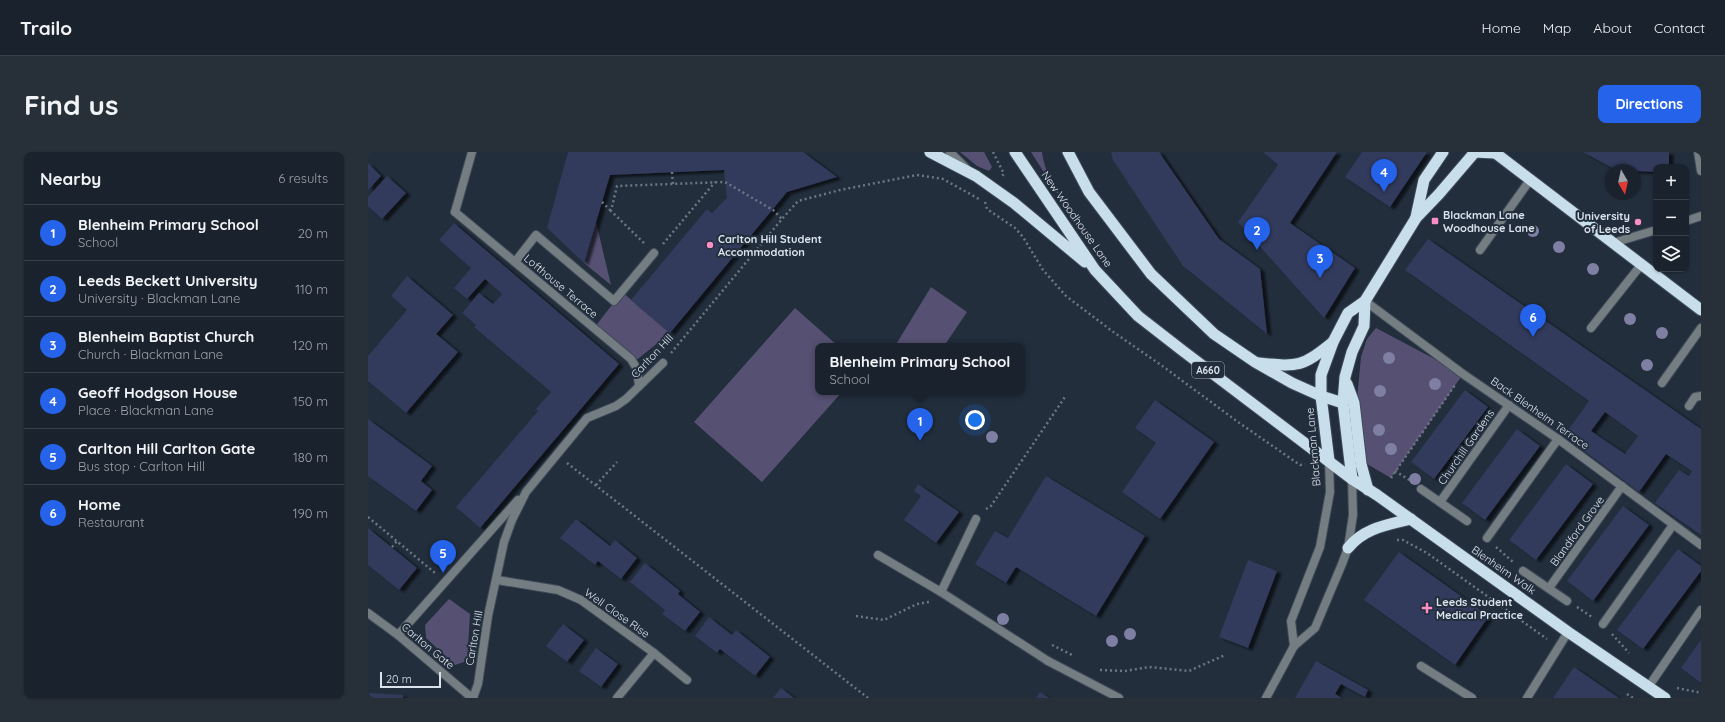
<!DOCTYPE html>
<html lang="en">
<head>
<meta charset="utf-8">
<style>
	body { margin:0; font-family:Quicksand,sans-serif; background:#272f39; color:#f1f3f6 }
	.controls { position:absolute; right:12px; top:12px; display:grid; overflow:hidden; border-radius:8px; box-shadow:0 1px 3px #0004 }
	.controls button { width:36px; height:36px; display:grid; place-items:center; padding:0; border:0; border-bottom:1px solid #383f49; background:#1a222d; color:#f1f3f6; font:20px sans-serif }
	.compass { position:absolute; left:1237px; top:12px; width:36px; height:36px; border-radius:50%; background:#1a222d; box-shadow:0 1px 3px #0004; rotate:171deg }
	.scale { position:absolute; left:12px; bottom:10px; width:61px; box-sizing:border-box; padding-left:4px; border:2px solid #dae2ec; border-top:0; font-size:11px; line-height:14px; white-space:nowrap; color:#dae2ec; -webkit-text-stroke:3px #222e3c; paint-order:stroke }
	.you { position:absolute; left:607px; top:268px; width:14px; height:14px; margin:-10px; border:3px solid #fff; border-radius:50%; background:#1a73e8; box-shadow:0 0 0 6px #1a73e833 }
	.badge { display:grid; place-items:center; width:26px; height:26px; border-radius:50%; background:#2563eb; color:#fff; font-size:13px; font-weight:700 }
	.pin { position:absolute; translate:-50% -33px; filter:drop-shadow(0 1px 2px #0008) }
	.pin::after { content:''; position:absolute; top:21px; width:14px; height:12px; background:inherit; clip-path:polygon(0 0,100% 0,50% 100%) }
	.popup { position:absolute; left:447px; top:191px; width:210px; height:52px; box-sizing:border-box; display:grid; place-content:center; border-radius:8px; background:#1a222d; filter:drop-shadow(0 1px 3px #0005); font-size:13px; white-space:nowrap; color:#9fa4aa }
	.popup b { font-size:15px; color:#f1f3f6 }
	.popup::after { content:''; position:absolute; left:50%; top:100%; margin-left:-8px; border:8px solid transparent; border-top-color:#1a222d }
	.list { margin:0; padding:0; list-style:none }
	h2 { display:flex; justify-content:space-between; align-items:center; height:52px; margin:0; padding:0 16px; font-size:17px }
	h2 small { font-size:13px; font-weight:400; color:#9fa4aa }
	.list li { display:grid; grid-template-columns:26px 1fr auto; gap:12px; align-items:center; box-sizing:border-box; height:56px; padding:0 16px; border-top:1px solid #383f49 }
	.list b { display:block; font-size:15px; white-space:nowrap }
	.list p { margin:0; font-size:13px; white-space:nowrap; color:#9fa4aa }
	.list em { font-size:13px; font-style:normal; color:#9fa4aa }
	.icon { flex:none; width:22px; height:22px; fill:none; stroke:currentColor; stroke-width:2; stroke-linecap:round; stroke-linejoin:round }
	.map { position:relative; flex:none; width:1333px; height:546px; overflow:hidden; border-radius:8px }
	header { display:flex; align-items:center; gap:24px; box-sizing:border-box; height:56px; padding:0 20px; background:#1a222d; border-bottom:1px solid #383f49 }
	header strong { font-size:19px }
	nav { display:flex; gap:22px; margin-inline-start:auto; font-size:14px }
	.intro { display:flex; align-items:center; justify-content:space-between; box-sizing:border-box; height:96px; padding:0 24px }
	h1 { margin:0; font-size:28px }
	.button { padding:10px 18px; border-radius:8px; background:#2563eb; color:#fff; font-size:14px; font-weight:700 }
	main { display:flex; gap:24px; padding:0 24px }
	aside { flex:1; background:#1a222d; border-radius:8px; box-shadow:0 1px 3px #0004 }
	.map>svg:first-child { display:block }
	.green { fill:#565173 }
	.building { fill:#313a5c; fill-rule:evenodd; filter:url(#shadow) }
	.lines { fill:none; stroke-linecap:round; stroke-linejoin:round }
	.service-casing { stroke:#3f4b58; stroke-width:10 }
	.minor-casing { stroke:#3f4b58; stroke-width:10 }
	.trunk-casing { stroke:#3f4b58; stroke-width:13 }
	.path { stroke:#6d7784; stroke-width:2.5; stroke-dasharray:2 3; stroke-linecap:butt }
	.service { stroke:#747d82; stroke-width:8 }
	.minor { stroke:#747d82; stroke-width:8 }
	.trunk { stroke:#c8deea; stroke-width:11 }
	.tree { fill:#7e7fa2 }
	.poi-dot { fill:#fa8fc6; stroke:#222e3c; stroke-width:1.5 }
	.labels { text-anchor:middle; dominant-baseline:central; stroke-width:4; stroke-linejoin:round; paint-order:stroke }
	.shield { fill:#222e3c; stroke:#a3acb7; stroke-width:1 }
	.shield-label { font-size:10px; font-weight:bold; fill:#dae2ec }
	.poi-label { font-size:11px; font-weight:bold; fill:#dae2ec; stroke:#222e3c; text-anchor:start }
	.street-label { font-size:11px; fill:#dae2ec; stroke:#222e3c }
</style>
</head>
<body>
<header>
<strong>Trailo</strong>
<nav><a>Home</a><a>Map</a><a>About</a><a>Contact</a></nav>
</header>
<div class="intro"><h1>Find us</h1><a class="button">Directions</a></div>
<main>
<aside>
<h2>Nearby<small>6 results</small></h2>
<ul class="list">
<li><span class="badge">1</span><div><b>Blenheim Primary School</b><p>School</p></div><em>20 m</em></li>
<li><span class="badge">2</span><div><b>Leeds Beckett University</b><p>University · Blackman Lane</p></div><em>110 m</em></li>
<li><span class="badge">3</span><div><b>Blenheim Baptist Church</b><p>Church · Blackman Lane</p></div><em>120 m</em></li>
<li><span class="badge">4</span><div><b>Geoff Hodgson House</b><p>Place · Blackman Lane</p></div><em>150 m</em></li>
<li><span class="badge">5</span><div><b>Carlton Hill Carlton Gate</b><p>Bus stop · Carlton Hill</p></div><em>180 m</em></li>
<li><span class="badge">6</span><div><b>Home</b><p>Restaurant</p></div><em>190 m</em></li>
</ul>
</aside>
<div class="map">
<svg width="1333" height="546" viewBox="0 0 1333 546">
	<defs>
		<filter id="shadow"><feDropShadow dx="4.5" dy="2.5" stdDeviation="1" flood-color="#0009"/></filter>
	</defs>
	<rect width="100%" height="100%" fill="#222e3c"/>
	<g class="green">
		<path d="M592,0H616L624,15L621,19L609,14Z"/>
		<path d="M663,0H674C677,28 700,53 716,75L687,38Z"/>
		<path d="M228,70L243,133L216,111Z"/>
		<path d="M563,135L599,160L576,194H527Z"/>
		<path d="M254,140L302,181L266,210L226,176Z"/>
		<path d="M427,156L470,194H450V240H474L394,330L326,270Z"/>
		<path d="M1008,176L1095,222L1023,326L994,309L989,247L993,205L999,187Z"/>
		<path d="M81,447L102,462L99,509L87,513L58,486L57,473Z"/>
	</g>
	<g class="building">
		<path d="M200,0H435L469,25L419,40L302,181L263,148L339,57L344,61L359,46L356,18L242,23L216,111L179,76Z"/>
		<path d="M743,0H791L851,87L892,117L899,182L815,114L745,8Z"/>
		<path d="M895,0H969L922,71L987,116L956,166L870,70L910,13Z"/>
		<path d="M994,0H1059L1022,55L977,25Z"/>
		<path d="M1215,0H1301V15H1288V20L1248,18Z"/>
		<path d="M0,11L13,24L0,38Z"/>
		<path d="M19,24L38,41L14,67L0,54V45Z"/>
		<path d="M86,71L251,212L112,376L88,355L170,259L168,257L183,240L106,175L108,173L94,161L111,141L125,152L134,142L117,127L99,147L86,136L103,116L71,88Z"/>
		<path d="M1060,87L1333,277V383L1287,351L1311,318L1321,324L1324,319L1298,302L1271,340L1196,284L1221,249L1037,118ZM1237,260L1270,284L1257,302L1223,279Z"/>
		<path d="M39,124L85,163L68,182L90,200L38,261L0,229V204L39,158L23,144Z"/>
		<path d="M1097,238L1120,255L1066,327L1043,310Z"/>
		<path d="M787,248L846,290L792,367L754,340L788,291L767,276Z"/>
		<path d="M0,267L64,314L53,329L64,338L48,359L0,324Z"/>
		<path d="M1149,277L1172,294L1117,368L1094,351Z"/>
		<path d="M1198,312L1225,332L1168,408L1141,388Z"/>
		<path d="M678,324L777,384L728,464L648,415L638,431L607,412L627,379L640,386Z"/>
		<path d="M550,332L591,360L568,391L536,368L553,344L546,339Z"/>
		<path d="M1255,354L1281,373L1225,449L1199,429Z"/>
		<path d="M208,367L242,394L247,388L269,406L253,427L230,409L227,413L192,386Z"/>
		<path d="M0,376L49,416L31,438L0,413Z"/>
		<path d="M1310,397L1333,414V419L1275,497L1249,478Z"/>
		<path d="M1031,400L1121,464L1087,513L996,448Z"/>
		<path d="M880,408L909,419L880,496L851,485Z"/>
		<path d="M277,411L312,439L310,442L332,460L317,479L294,462L297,458L262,430Z"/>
		<path d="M341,465L364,483L368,478L402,505L387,524L352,497L349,501L327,484Z"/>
		<path d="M195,472L216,488L199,510L178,494Z"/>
		<path d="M1333,488V531L1313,516Z"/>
		<path d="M228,496L250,512L233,535L211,519Z"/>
		<path d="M948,509L1000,538L997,545L973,532L967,542L974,546H927Z"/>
		<path d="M1206,515L1251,546H1185Z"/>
		<path d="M413,536L426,546H405Z"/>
		<path d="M672,540L681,546H668Z"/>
		<path d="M0,541L35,543V546H0Z"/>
	</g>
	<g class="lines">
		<g class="service-casing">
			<g id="service">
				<path d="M582,0L598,16"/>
				<path d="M1330,0L1333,19"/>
				<path d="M87,60L104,0"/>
				<path d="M1318,69L1333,64"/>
				<path d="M1245,91L1288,78"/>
				<path d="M1112,98L1162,28"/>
				<path d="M1223,176L1273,113"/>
				<path d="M1294,231L1333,176"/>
				<path d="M1321,254L1327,245L1333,244"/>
				<path d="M1053,337L1099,369"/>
				<path d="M1119,386L1190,287"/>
				<path d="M510,403L573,440L680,509"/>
				<path d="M1155,419L1199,449"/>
				<path d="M573,440L608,367"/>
				<path d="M1235,472L1305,373"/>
				<path d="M1053,514L1104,546"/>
				<path d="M1159,546L1200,480"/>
			</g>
		</g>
		<g class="minor-casing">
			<g id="minor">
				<path d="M87,60L263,207L269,217L271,234"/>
				<path d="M147,110L168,83L246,149L286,101"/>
				<path d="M997,149L1095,222L1190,287L1333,393"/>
				<path d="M1072,350L1141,253"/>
				<path d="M129,428L190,438L213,448L286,501L319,528"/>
				<path d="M1181,436L1254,334"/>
				<path d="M0,461L30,483L104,546"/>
				<path d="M30,483L150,348"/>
				<path d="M926,494L923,469L952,395L962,340L961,309"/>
				<path d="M680,509L751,546"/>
				<path d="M1281,534L1333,458"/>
				<path d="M105,546L110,532L120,464L136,390L144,368L158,340L219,266L248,254L258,247L295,211"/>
				<path d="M249,546L286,501"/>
				<path d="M898,546L926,494L947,476L974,412L980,396L985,363L984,327"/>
			</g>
		</g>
		<g class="trunk-casing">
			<g id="trunk">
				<path d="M562,0L608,24L646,51L717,110"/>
				<path d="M647,0L727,118L770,164L815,199L984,327L1009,343L1200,480L1297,546"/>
				<path d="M700,0L721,40L783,122L846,182L887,210L924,231L953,244L975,251"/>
				<path d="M1106,0L1127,1"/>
				<path d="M1126,0L1333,158"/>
				<path d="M1048,65L1056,28L1075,0"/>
				<path d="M891,211C931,215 934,215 965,190"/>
				<path d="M979,232L986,251L993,312L1000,338"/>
				<path d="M961,309L953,244V223L965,190L980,161L997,149L1048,66L1071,42L1107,0"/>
				<path d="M984,327L975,251L977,225L984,200L996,174L997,149"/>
				<path d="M980,396C996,376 1019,373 1043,367"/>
			</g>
		</g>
		<g class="path">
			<path d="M625,0L636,22L634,24"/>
			<path d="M304,20L305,32"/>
			<path d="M234,50L243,59"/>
			<path d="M617,50L619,57L647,76L655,85L675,118L698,144L744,179L793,213L870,270L932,313L937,312"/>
			<path d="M276,91L243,59L249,34L357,30L405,58L414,67"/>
			<path d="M295,92L347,30"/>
			<path d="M303,201L414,67L430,49L472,38L549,23L575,27L611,47"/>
			<path d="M199,311L500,546"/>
			<path d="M1027,319L1043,329"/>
			<path d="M1023,326L1087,233"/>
			<path d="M228,333L249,310"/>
			<path d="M618,357L623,354L697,245"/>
			<path d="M0,365L67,421"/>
			<path d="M1029,388H1035L1059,401L1179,487"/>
			<path d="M24,395L29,389"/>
			<path d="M1128,395L1145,410"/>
			<path d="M1209,455L1224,465"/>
			<path d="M488,464L516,468L549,452L561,450"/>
			<path d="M1244,482L1261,501"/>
			<path d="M684,493L706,504"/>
			<path d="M732,518L757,519L781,515L821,519L857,503"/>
			<path d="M1309,536L1329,540L1333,542"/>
			<path d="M1259,542L1265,546"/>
		</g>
		<use href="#service" class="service"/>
		<use href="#minor" class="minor"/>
		<use href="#trunk" class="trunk"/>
	</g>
	<g class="tree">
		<circle cx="1165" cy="79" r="6"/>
		<circle cx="1191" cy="95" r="6"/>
		<circle cx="1225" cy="117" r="6"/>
		<circle cx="1262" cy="167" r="6"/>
		<circle cx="1294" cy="181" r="6"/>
		<circle cx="1021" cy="206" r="6"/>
		<circle cx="1279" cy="213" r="6"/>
		<circle cx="1067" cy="232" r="6"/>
		<circle cx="1012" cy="239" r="6"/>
		<circle cx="1011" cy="278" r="6"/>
		<circle cx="624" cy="285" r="6"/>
		<circle cx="1023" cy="297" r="6"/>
		<circle cx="1047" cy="327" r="6"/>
		<circle cx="635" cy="467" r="6"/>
		<circle cx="762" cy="482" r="6"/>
		<circle cx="744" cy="489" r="6"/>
	</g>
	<g class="poi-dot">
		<rect x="1063" y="65" width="8" height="8" rx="2"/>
		<circle cx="1270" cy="70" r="4"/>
		<circle cx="342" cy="93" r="4"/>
		<path d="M1057 450h4v4h4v4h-4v4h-4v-4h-4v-4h4z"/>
	</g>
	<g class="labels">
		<rect class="shield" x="824" y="210" width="32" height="16" rx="3"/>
		<g class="shield-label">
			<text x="840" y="218">A660</text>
		</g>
		<g class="poi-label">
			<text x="1075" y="63">Blackman Lane<tspan x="1075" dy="13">Woodhouse Lane</tspan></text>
			<text x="1262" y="64" text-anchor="end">University<tspan x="1262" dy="13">of Leeds</tspan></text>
			<text x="350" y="87">Carlton Hill Student<tspan x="350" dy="13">Accommodation</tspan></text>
			<text x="1068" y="450">Leeds Student<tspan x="1068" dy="13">Medical Practice</tspan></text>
		</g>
		<g class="street-label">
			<text transform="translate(709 67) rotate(55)">New Woodhouse Lane</text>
			<text transform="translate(193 134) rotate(40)">Lofthouse Terrace</text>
			<text transform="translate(284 204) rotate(-47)">Carlton Hill</text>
			<text transform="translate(1172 261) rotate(35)">Back Blenheim Terrace</text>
			<text transform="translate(945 295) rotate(-95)">Blackman Lane</text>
			<text transform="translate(1098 295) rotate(-55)">Churchill Gardens</text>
			<text transform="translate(1209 379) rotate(-54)">Blandford Grove</text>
			<text transform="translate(1136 418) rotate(35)">Blenheim Walk</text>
			<text transform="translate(249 461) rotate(35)">Well Close Rise</text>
			<text transform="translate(106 486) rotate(-80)">Carlton Hill</text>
			<text transform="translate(60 494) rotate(40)">Carlton Gate</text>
		</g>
	</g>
</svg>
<div class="controls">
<button>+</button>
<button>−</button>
<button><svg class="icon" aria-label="layers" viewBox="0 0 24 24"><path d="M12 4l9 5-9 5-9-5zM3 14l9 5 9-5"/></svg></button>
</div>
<svg class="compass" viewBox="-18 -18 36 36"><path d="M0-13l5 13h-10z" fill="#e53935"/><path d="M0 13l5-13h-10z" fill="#9fa4aa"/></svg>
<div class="scale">20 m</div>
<div class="you"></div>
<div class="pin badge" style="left:552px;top:289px">1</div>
<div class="popup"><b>Blenheim Primary School</b>School</div>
<div class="pin badge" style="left:889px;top:98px">2</div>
<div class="pin badge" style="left:952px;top:126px">3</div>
<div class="pin badge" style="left:1016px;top:40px">4</div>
<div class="pin badge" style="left:75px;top:421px">5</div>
<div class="pin badge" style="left:1165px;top:185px">6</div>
</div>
</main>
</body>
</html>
